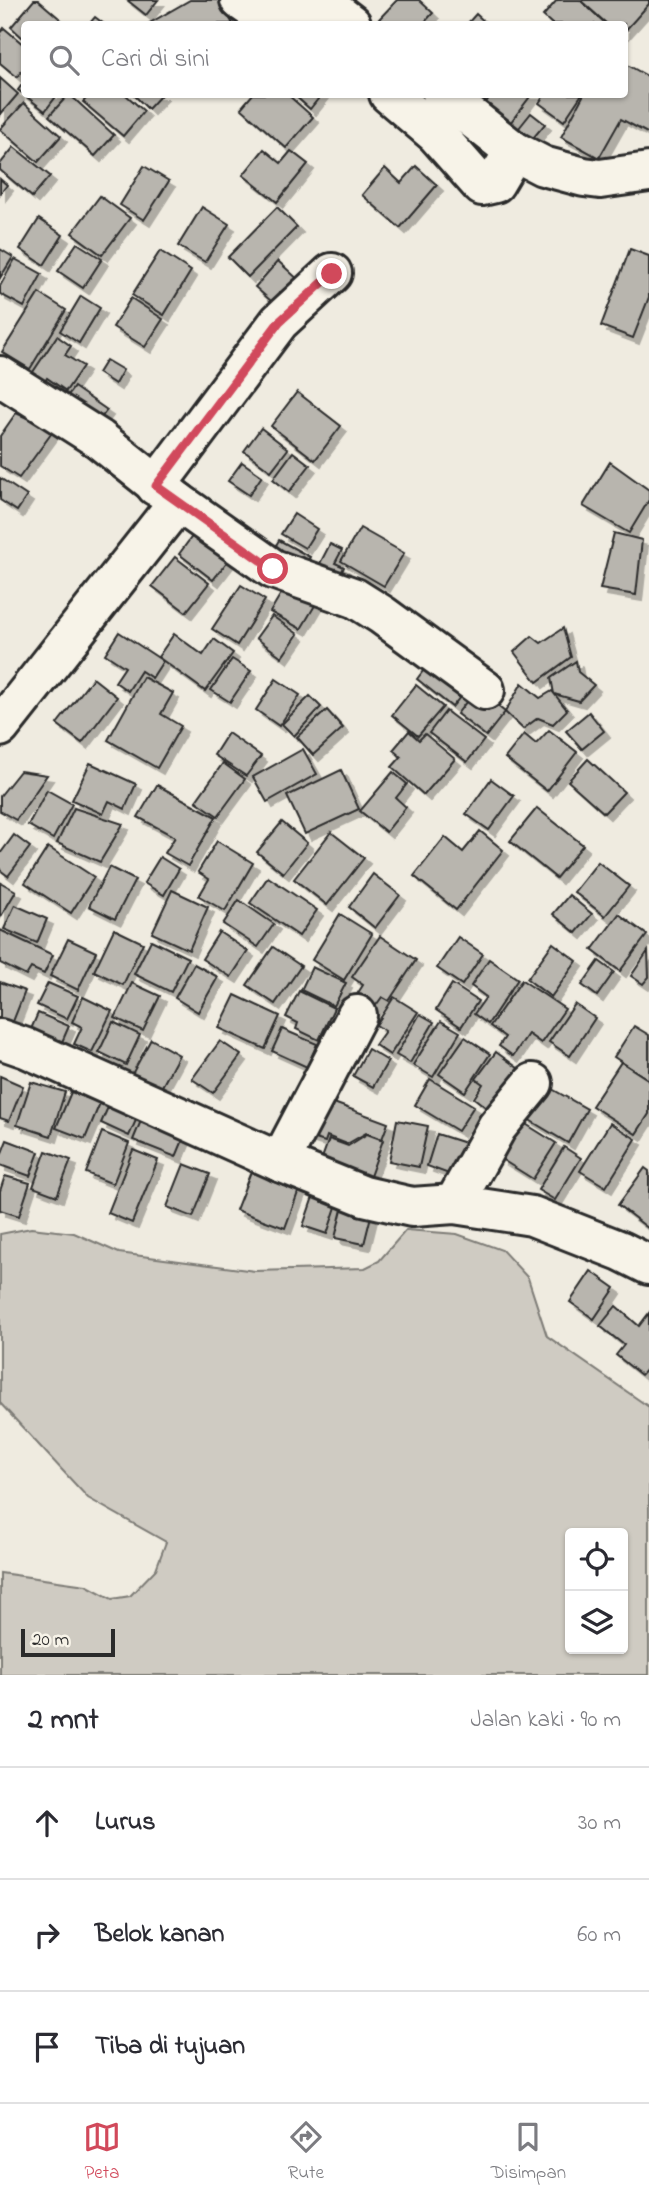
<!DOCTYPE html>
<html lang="id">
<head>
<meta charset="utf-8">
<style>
	body { margin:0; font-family:"Indie Flower",sans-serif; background:#f7f7f7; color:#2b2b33 }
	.controls { position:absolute; right:21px; bottom:21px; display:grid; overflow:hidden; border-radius:7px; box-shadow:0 2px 5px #0004 }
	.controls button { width:63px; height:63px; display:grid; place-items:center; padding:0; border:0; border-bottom:2px solid #e1e1e2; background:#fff; color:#2b2b33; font:35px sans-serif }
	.scale { position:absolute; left:21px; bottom:18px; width:94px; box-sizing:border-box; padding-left:7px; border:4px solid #2b2b2b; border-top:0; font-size:19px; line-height:24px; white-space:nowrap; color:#2b2b2b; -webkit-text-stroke:5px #f7f3e8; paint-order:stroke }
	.stop { position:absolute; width:21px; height:21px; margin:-16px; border:5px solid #d1495b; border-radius:50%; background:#fff }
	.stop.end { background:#d1495b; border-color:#fff; box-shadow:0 2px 7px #0008 }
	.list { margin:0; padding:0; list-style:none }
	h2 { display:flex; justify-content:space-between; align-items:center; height:91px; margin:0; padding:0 28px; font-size:30px }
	h2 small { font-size:23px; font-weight:400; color:#7c7c81 }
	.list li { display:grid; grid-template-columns:46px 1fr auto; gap:21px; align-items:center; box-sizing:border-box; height:112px; padding:0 28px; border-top:2px solid #e1e1e2 }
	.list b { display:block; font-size:26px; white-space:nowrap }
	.list em { font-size:23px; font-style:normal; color:#7c7c81 }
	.icon { flex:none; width:38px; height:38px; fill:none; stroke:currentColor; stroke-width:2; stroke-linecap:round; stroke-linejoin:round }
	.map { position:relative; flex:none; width:649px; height:1675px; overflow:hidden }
	.search { position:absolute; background:#fff; box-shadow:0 2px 5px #0004; left:21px; right:21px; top:21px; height:77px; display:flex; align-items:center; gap:18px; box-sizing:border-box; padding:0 24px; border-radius:7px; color:#7c7c81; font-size:26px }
	.sheet { height:427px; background:#fff }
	nav { display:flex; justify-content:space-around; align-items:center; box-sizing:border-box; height:98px; border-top:2px solid #e1e1e2; background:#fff; font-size:19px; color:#7c7c81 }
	nav a { display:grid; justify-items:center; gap:4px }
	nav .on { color:#d1495b }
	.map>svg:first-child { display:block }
	.green { fill:#cfcbc2; stroke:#7d7b76; stroke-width:2; fill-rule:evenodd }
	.building { fill:#b8b5ae; stroke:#2b2b2b; stroke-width:2; filter:url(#shadow) }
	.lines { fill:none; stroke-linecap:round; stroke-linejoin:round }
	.minor-casing { stroke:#2b2b2b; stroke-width:44 }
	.minor { stroke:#f7f3e8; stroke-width:38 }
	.route { stroke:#d1495b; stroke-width:9 }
</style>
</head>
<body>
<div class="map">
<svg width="649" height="1675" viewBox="0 0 649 1675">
	<defs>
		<filter id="shadow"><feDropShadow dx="6" dy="6" stdDeviation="0" flood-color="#0004"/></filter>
	</defs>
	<rect width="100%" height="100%" fill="#efebe0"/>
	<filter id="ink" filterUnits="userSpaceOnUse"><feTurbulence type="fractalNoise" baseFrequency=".0143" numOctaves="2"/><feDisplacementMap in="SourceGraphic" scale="14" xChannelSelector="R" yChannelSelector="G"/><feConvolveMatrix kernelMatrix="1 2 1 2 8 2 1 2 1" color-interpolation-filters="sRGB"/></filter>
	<g filter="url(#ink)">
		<path class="green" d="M31,1228L74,1233L119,1253L255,1271L365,1268L379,1261L406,1230L457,1234L502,1250L528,1278L547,1336L649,1407V1675H0V1573L86,1585L112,1599L130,1596L156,1569L166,1542L88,1498L0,1403V1234ZM570,1533H623V1649H570Z"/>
		<g class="building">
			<path d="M34,0H38L66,24H24V39L11,27Z"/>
			<path d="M127,0H158L146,15Z"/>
			<path d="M190,0H219L233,24H148Z"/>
			<path d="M397,0H419L433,13L423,24H384L379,19Z"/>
			<path d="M557,0H580L606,24H552L543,16Z"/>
			<path d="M580,0H649V4L624,32V24H607Z"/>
			<path d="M476,14L487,24H467Z"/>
			<path d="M95,17L104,24H89Z"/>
			<path d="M4,28L24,45V68L17,77L0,63V33Z"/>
			<path d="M624,63L649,77V134L621,119L599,158L561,137L584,94H624Z"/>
			<path d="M0,78L18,94L0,115Z"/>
			<path d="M24,82V94H58L45,111L18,90Z"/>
			<path d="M69,94L114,135L95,156L49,116Z"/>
			<path d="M90,94H125L144,111L123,136L83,102Z"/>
			<path d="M133,94H162L148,109Z"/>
			<path d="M253,94H287L313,117L286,148L241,108Z"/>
			<path d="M293,94H322L310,109Z"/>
			<path d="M492,94H532L507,127L482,108Z"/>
			<path d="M545,94H582L564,121L539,103Z"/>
			<path d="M24,103L61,136L38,162L0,129Z"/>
			<path d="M531,113L545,124L528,144L515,133Z"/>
			<path d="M14,147L50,176L32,197L0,170V164Z"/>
			<path d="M264,149L281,163L291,151L308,164L277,202L243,175Z"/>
			<path d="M144,166L169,181L144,220L120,205Z"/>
			<path d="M416,166L437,185L400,228L362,195L385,168L401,183Z"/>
			<path d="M0,179L7,185L0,194Z"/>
			<path d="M100,196L130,218L102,255L72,233Z"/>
			<path d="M202,207L229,224L205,262L178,246Z"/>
			<path d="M277,207L297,227L248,277L228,257Z"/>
			<path d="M39,219L63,235L44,265L20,249Z"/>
			<path d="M77,243L102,259L83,288L58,271Z"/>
			<path d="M0,249L13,257L0,278Z"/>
			<path d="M630,249L649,256V297L633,338L601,326Z"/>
			<path d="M160,251L191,271L164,315L132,295Z"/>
			<path d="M15,259L42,274L24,307L0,294V286Z"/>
			<path d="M278,261L301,282L279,308L255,287Z"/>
			<path d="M39,293L66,310L30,369L2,352Z"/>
			<path d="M81,296L100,308L79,343L60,331Z"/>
			<path d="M131,298L163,319L145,347L113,327Z"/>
			<path d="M57,336L71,346L65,355L83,366L66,391L47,378L44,383L31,375Z"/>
			<path d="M106,360L123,370L115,384L98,373Z"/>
			<path d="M74,387L107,410L91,431L59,408Z"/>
			<path d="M297,392L341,426L315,460L271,426Z"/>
			<path d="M16,413L54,430L19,478L0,466V436Z"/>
			<path d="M261,428L288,449L271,471L244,451Z"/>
			<path d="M293,452L310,465L289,492L273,479Z"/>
			<path d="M242,462L262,476L249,495L228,481Z"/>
			<path d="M610,462L649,490V500L629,533L583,506Z"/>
			<path d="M0,478L27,496L17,511L0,500Z"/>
			<path d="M294,514L317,529L305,548L281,534Z"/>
			<path d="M199,527L233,554L213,580L179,554Z"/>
			<path d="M360,528L404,553L384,586L341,561Z"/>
			<path d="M614,533L642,540L636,595L600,589Z"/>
			<path d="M279,540L310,557L299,576L268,559Z"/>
			<path d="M330,544L342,550L335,563L344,567L335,586L314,575Z"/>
			<path d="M175,557L209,583L186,612L152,586Z"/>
			<path d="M289,580L320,597L301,629L270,612Z"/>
			<path d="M241,585L265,600L237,645L212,629Z"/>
			<path d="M272,616L298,634L282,657L256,638Z"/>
			<path d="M563,628L571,657L537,682L514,652L532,636L541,643Z"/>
			<path d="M119,632L163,661L152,678L141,671L128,691L115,682L125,667L105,654Z"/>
			<path d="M174,634L203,655L214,639L233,653L205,691L158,657Z"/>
			<path d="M232,659L251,671L230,702L211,690Z"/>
			<path d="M432,659L468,687L452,707L417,679Z"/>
			<path d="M576,661L578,672L594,685L579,701L554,694L551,678Z"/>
			<path d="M143,677L173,693L161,714L181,726L157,768L108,740Z"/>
			<path d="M93,678L117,697L82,743L57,724Z"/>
			<path d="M276,679L300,695L279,726L256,710Z"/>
			<path d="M522,683L540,698L552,691L567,710L553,724L538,718L523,729L505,712Z"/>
			<path d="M416,685L443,707L418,736L392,715Z"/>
			<path d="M476,689L505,712L486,736L457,714Z"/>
			<path d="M310,696L321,707L294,736L282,724Z"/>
			<path d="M327,710L343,728L313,755L297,737Z"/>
			<path d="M446,711L484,740L467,762L429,733Z"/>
			<path d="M589,712L604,731L582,749L566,731Z"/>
			<path d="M549,730L577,752L547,791L505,758L524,734L536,744Z"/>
			<path d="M409,731L419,740L425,734L455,759L424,795L392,767L401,757L393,750Z"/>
			<path d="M228,733L261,756L246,776L214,755Z"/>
			<path d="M303,749L317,774L267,802L253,777Z"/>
			<path d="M588,759L624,792L604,813L568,781Z"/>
			<path d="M90,763L136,784L125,809L109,801L103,814L72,800Z"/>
			<path d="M223,763L245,779L218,816L196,801Z"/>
			<path d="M341,770L359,809L305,834L287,796Z"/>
			<path d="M20,771L47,775L16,820L0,811V796Z"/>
			<path d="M393,772L407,784L396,798L406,807L386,832L360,811Z"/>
			<path d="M491,779L514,796L489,830L466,814Z"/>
			<path d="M157,785L216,817L188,866L165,853L175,837L138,817Z"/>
			<path d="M47,790L72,804L53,839L28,825Z"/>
			<path d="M74,808L123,824L100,862L57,843Z"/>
			<path d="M537,808L583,845L556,878L510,841Z"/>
			<path d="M282,822L307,843L283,873L257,852Z"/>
			<path d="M480,831L503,850L456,910L414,876L445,837L463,852Z"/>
			<path d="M331,832L364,858L327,905L294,879Z"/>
			<path d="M14,835L30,847L8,876L0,870V854Z"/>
			<path d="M217,841L253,863L225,911L199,896L209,879L198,872Z"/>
			<path d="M48,847L94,877L71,913L25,883Z"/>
			<path d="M160,857L179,869L164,895L144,883Z"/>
			<path d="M598,862L629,886L605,916L574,892Z"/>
			<path d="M109,867L135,880L115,919L89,906Z"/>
			<path d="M373,874L400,895L375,928L349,907Z"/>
			<path d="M268,877L317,910L299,936L250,903Z"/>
			<path d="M0,882L16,891L0,918Z"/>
			<path d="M172,890L208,907L189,950L152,933Z"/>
			<path d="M569,895L592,914L576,933L553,914Z"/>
			<path d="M239,900L274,924L258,947L223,924Z"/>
			<path d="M15,905L47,919L37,943L4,929Z"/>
			<path d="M340,914L372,934L344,980L312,960Z"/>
			<path d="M619,914L647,935L620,971L592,950Z"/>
			<path d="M114,929L143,943L123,985L94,971Z"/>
			<path d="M0,930L53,955L44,974L31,968L26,976L0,963Z"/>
			<path d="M219,932L248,951L231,977L202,959Z"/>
			<path d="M380,936L416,960L389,1001L382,997L372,1011L354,999L363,985L352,977Z"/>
			<path d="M458,937L483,954L462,985L437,968Z"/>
			<path d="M68,939L96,952L78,990L50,976Z"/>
			<path d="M151,940L188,958L171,992L134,974Z"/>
			<path d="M553,943L577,961L551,997L527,979Z"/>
			<path d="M273,947L301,966L275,1004L247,985Z"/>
			<path d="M648,951L649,977L643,984L631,976Z"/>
			<path d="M489,959L518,979L488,1024L474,1014L486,997L471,986Z"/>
			<path d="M599,961L614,972L597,996L582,985Z"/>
			<path d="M194,964L218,977L198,1012L175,998Z"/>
			<path d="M312,967L346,983L334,1006L301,990Z"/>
			<path d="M522,980L565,1009L541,1043L528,1034L513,1056L499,1046L505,1037L490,1026Z"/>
			<path d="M0,982L25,991L12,1024L0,1020Z"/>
			<path d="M48,983L78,996L67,1019L37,1005Z"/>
			<path d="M132,983L160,996L143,1031L115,1018Z"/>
			<path d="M452,984L478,1001L461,1027L436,1010Z"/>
			<path d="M299,991L334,1008L319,1040L296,1029L298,1023L286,1017Z"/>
			<path d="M235,995L280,1016L265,1049L219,1028Z"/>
			<path d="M83,997L112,1011L92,1052L74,1044L82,1027L72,1022Z"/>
			<path d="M394,997L418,1012L390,1055L375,1045L385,1031L376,1025Z"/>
			<path d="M575,1004L595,1018L570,1056L549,1042Z"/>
			<path d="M38,1013L69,1026L59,1049L28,1036Z"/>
			<path d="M420,1014L434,1022L410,1063L396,1055Z"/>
			<path d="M441,1021L460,1032L433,1077L413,1065Z"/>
			<path d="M113,1022L140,1035L126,1065L99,1052Z"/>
			<path d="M634,1026L649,1035V1080L614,1057Z"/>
			<path d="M282,1029L317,1044L307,1067L272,1051Z"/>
			<path d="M465,1037L490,1054L465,1092L439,1074Z"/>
			<path d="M151,1039L179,1055L160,1090L132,1074Z"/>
			<path d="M220,1041L241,1055L213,1093L192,1079Z"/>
			<path d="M368,1049L388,1061L373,1087L353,1076Z"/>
			<path d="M496,1052L522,1071L492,1112L474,1098L483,1084L476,1079Z"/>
			<path d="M621,1062L649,1080V1114L636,1134L592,1106Z"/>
			<path d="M0,1076L23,1086L9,1121L0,1118Z"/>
			<path d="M430,1079L474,1106L458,1131L415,1105Z"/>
			<path d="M31,1082L65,1092L51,1136L17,1125Z"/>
			<path d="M545,1085L587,1109L568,1143L526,1118Z"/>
			<path d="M71,1092L100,1103L85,1139L56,1128Z"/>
			<path d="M112,1098L140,1111L129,1136L101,1123Z"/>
			<path d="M323,1099L388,1123L382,1139L366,1133L347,1144L327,1136L325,1142L309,1137Z"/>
			<path d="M145,1111L188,1128L176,1157L133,1140Z"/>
			<path d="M397,1120L428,1126L419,1167L389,1161Z"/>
			<path d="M524,1123L556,1143L533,1179L501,1159Z"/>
			<path d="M610,1123L636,1139L606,1187L580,1171Z"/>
			<path d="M102,1132L129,1143L113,1184L86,1173Z"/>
			<path d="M367,1134L383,1140L369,1179L321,1161L329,1139L348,1146Z"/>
			<path d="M437,1134L468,1144L457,1177L427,1166Z"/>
			<path d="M7,1140L39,1152L30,1176L0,1165V1158Z"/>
			<path d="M564,1147L581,1158L555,1200L538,1190Z"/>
			<path d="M133,1150L158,1160L132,1223L108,1213Z"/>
			<path d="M46,1151L71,1160L57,1196L33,1187Z"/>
			<path d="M184,1164L210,1174L193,1217L167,1207Z"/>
			<path d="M645,1168L649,1171V1229L618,1205Z"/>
			<path d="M252,1169L300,1187L285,1228L236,1210Z"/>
			<path d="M5,1176L30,1183L19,1216L0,1210V1191Z"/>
			<path d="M314,1194L338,1201L327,1234L303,1226Z"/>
			<path d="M343,1205L372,1212L364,1244L335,1238Z"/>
			<path d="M591,1271L615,1288L594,1319L570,1302Z"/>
			<path d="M616,1306L639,1326L649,1313V1366L641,1375L616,1355L624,1345L600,1326Z"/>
		</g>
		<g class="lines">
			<g class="minor-casing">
				<g id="minor">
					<path d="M240,0L275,24"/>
					<path d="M276,0L306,24"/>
					<path d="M320,0L351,24"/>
					<path d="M389,94L436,134L482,186L495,183L514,151"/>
					<path d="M442,94L514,151L543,166L584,177L600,179L649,172"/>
					<path d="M0,376L99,439L178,502L0,727"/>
					<path d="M156,486L279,322L332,273"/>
					<path d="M178,502L273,569L355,598L382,615L485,690"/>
					<path d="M0,1039L26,1048L280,1162L364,1196L412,1207L454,1204L532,1216L621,1251L649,1265"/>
					<path d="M280,1162L357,1015"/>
					<path d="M454,1204L497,1127L533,1083"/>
				</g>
			</g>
			<use href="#minor" class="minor"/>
		</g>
	</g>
	<g class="lines" filter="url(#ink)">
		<path class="route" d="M273,569L156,486L279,322L332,274"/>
	</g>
</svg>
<div class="controls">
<button><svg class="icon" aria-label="locate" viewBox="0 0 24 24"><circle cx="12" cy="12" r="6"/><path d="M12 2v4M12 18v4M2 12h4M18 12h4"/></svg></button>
<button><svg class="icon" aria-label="layers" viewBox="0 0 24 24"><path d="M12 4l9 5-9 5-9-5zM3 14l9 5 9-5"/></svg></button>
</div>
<div class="scale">20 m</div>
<div class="stop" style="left:273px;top:569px"></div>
<div class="stop end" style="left:332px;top:274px"></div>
<div class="search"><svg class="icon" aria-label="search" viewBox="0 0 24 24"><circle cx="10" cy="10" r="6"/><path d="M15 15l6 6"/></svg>Cari di sini</div>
</div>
<section class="sheet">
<h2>2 mnt<small>Jalan kaki · 90 m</small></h2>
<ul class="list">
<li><svg class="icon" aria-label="ahead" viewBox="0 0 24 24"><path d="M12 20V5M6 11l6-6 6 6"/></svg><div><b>Lurus</b></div><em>30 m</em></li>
<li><svg class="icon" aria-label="right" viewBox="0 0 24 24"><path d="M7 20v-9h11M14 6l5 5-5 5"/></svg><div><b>Belok kanan</b></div><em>60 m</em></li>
<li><svg class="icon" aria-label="arrive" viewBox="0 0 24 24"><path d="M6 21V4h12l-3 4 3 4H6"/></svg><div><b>Tiba di tujuan</b></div></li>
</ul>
</section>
<nav>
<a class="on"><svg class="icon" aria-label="map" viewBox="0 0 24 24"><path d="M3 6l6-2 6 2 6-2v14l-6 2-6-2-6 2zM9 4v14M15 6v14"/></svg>Peta</a>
<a><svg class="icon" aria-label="directions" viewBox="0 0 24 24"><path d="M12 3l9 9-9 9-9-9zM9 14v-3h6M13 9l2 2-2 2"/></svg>Rute</a>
<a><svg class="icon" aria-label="saved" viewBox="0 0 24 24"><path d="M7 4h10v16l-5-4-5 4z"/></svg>Disimpan</a>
</nav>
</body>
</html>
